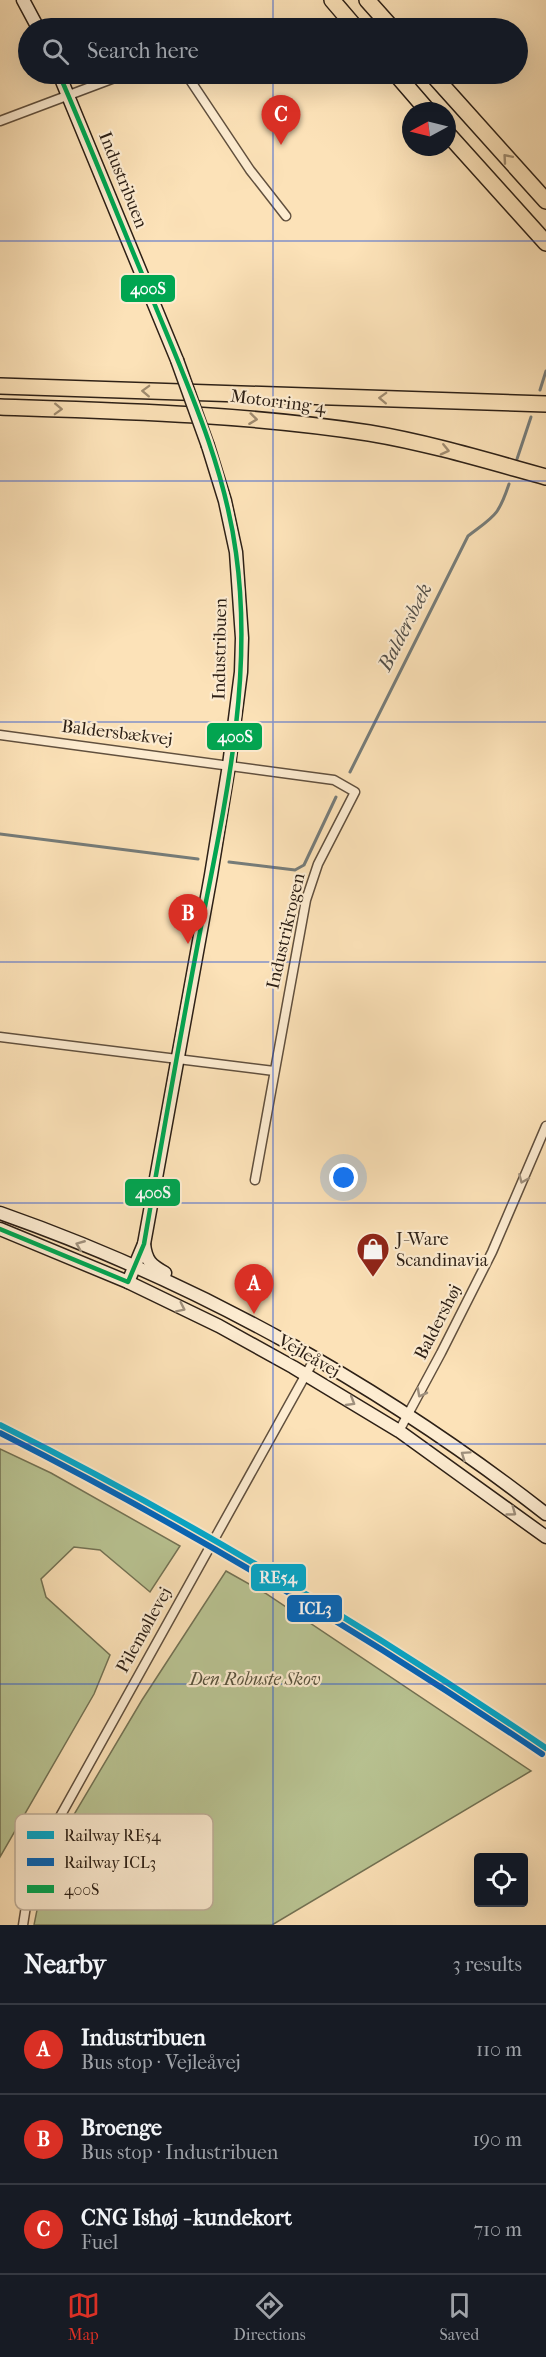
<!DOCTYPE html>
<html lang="en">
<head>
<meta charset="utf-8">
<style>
	body { margin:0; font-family:"IM FELL French Canon",serif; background:#20242c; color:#f1f3f6 }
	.controls { position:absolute; right:18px; bottom:18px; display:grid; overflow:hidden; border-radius:6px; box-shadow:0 6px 24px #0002 }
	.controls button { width:54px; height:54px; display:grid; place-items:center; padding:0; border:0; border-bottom:2px solid #363941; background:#171b24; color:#f1f3f6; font:30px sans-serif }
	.compass { position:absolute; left:402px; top:102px; width:54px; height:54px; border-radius:50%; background:#171b24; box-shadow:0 6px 24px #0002; rotate:263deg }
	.you { position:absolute; left:344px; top:1178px; width:21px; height:21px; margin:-15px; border:4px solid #fff; border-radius:50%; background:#1a73e8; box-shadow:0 0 0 9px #1a73e833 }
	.badge { display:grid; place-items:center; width:39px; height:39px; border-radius:50%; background:#d93025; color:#fff; font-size:20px; font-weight:700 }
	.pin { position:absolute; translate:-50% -50px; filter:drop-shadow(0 2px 3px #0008) }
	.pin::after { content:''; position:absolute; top:32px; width:21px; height:18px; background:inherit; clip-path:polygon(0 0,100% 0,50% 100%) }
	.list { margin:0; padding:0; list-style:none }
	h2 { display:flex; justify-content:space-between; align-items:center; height:78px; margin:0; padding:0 24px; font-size:26px }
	h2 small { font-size:20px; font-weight:400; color:#9ea1a6 }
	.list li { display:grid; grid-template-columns:39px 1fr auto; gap:18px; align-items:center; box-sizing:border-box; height:90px; padding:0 24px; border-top:2px solid #363941 }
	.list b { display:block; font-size:22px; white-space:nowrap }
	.list p { margin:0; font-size:20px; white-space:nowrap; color:#9ea1a6 }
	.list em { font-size:20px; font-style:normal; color:#9ea1a6 }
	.icon { flex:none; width:33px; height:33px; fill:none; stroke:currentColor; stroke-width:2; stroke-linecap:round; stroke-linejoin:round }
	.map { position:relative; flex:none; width:546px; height:1925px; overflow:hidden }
	.search { position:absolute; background:#171b24; box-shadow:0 6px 24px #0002; left:18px; right:18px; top:18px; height:66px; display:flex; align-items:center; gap:15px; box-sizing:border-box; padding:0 21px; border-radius:33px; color:#9ea1a6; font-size:22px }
	.sheet { height:348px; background:#171b24 }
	nav { display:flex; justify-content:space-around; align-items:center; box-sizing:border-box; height:84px; border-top:2px solid #363941; background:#171b24; font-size:16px; color:#9ea1a6 }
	nav a { display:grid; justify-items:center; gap:3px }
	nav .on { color:#d93025 }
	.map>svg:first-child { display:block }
	.green { fill:#b9c493; stroke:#737254; stroke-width:1.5 }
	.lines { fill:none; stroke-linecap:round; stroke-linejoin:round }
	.stream { stroke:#767c79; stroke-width:3 }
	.street-casing { stroke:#61503e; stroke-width:11 }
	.secondary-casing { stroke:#2d2016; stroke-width:15 }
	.highway-casing { stroke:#2d2016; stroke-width:18 }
	.street { stroke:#fdecd1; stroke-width:8 }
	.secondary { stroke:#fdecd1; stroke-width:12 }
	.highway { stroke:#fce2b8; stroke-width:15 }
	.secondary-bridge-casing { stroke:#2d2016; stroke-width:15; stroke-linecap:butt }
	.secondary-bridge { stroke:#fdecd1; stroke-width:12 }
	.bus-1-casing { stroke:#fdecd1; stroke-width:9 }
	.bus-1 { stroke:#00a651; stroke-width:4.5 }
	.rail-1-casing { stroke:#fdecd1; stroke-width:10 }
	.rail-2-casing { stroke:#fdecd1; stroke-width:10 }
	.rail-1 { stroke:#00a9ce; stroke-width:6 }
	.rail-2 { stroke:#0065bd; stroke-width:6 }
	.oneway { stroke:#9f8b6f }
	.oneway2 { stroke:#9f907d }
	.grid { fill:none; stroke:#1d4ed8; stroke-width:1.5; stroke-opacity:0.55 }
	.labels { text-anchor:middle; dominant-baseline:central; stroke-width:4.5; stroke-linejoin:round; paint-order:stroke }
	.street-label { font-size:18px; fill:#2d2016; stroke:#fdecd1 }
	.poi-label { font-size:18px; fill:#2d2016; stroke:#fdecd1; text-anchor:start }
	.park-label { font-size:18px; font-style:italic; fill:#57513c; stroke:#fdecd1 }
	.water-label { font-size:20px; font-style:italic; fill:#514e48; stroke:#fdecd1 }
	.key { fill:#fdecd1; stroke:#bfaf99; stroke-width:1.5 }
	.key-label { font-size:16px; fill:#2d2016 }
	.line-badge { stroke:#fdecd1; stroke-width:2 }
	.badge-label { font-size:16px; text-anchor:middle; font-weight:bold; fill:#fff }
</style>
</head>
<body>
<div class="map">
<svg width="546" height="1925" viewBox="0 0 546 1925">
	<rect width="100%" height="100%" fill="#fce2b8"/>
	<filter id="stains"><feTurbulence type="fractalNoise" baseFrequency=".00333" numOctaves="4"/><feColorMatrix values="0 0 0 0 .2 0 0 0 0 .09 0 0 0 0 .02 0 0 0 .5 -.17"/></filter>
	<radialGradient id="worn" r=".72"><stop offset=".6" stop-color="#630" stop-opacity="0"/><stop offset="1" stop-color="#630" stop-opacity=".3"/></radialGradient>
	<g class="green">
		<path d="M0,1449L51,1473L180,1546L150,1592L100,1550L74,1547L41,1579L46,1597L110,1655L94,1694L0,1857Z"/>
		<path d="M226,1571L265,1593L531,1771L272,1925H34L47,1860L142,1700Z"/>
	</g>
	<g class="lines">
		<g class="stream">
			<path d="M540,390L546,371"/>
			<path d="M517,459L531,417"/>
			<path d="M350,772L468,536C494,516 498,517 509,484"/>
			<path d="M0,834L198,859"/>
			<path d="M229,862L295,870L304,865L336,797"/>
		</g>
		<g class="street-casing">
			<g id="street">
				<path d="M186,74L250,170L286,216"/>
				<path d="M0,121L125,74"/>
				<path d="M0,735L334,780L355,792L318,864L306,900L255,1180"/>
				<path d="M0,1037L274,1071"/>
				<path d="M399,1431L441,1353L492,1252L546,1126"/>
				<path d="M23,1925L29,1887L37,1858L315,1358"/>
			</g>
		</g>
		<g class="secondary-casing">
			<g id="secondary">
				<path d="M23,0L38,28"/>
				<path d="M59,74L177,360"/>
				<path d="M0,1213C197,1282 382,1386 546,1514"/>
				<path d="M0,1229L128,1282L219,1326L293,1367L399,1431L546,1537"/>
				<path d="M144,1244C146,1261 151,1265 165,1273"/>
				<path d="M128,1282L144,1244L211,875L229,765L241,672L242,638L236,552L225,501L208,446"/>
			</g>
		</g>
		<g class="highway-casing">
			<g id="highway">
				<path d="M332,0L356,28"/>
				<path d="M367,0L392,28"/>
				<path d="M396,74L428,111"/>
				<path d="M432,74L546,201"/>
				<path d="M447,133L546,243"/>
				<path d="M0,386L546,404"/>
				<path d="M0,407C123,411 246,414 369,433C429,443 488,461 546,477"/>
			</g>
		</g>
		<use href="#street" class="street"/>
		<use href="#secondary" class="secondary"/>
		<use href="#highway" class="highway"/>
		<g class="secondary-bridge-casing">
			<path id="secondary-bridge" d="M177,360L208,446"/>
		</g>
		<use href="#secondary-bridge" class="secondary-bridge"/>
		<g class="bus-1-casing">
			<path id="bus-1" d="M0,1229L128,1282L144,1244C162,1140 180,1036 200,932C224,808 254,680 236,553C224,462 184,377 150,293C119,220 91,147 59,74"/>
		</g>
		<use href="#bus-1" class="bus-1"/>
		<g class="rail-1-casing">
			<path id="rail-1" d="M0,1425C190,1520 370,1629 546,1748"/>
		</g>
		<g class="rail-2-casing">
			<path id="rail-2" d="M0,1433C188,1528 367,1636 542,1754"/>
		</g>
		<use href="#rail-1" class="rail-1"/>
		<use href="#rail-2" class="rail-2"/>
	</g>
	<defs><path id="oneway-chevron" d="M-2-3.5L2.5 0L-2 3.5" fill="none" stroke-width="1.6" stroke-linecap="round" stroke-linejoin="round" transform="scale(1.5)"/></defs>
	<g class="oneway">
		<use href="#oneway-chevron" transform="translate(507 158) rotate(-131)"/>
		<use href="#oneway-chevron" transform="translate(146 391) rotate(-178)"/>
		<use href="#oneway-chevron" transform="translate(383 398) rotate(-178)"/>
		<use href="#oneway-chevron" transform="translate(58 409) rotate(2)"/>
		<use href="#oneway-chevron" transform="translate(253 419) rotate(7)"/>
		<use href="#oneway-chevron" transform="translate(445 450) rotate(13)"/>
	</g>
	<g class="oneway2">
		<use href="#oneway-chevron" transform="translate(523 1179) rotate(113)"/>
		<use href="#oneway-chevron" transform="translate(80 1245) rotate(-158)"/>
		<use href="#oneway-chevron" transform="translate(181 1308) rotate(26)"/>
		<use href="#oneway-chevron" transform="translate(421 1393) rotate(118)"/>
		<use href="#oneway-chevron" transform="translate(351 1402) rotate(31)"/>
		<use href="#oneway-chevron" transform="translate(465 1455) rotate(-145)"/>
		<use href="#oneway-chevron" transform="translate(512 1512) rotate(36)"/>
	</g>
	<path class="grid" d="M273,0V28M273,74V1925M0,241H546M0,481H546M0,722H546M0,962H546M0,1203H546M0,1444H546M0,1684H546"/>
	<defs>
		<g id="shop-pin" transform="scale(1.725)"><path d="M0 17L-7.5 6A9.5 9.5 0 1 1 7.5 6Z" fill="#8f2418" stroke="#fdecd1"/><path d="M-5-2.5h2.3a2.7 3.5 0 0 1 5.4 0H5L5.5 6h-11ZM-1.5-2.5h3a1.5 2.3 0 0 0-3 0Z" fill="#fff"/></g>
	</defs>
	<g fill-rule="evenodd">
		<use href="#shop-pin" x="373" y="1249"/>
	</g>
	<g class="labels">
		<g class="street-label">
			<text transform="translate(123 180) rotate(68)">Industribuen</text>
			<text transform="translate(278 402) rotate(7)">Motorring 4</text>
			<text transform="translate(220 649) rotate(-89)">Industribuen</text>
			<text transform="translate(117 733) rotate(7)">Baldersbækvej</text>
			<text transform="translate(286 931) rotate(-77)">Industrikrogen</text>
			<text transform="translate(438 1322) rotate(-63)">Baldershøj</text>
			<text transform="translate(309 1356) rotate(30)">Vejleåvej</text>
			<text transform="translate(144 1630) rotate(-61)">Pilemøllevej</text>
		</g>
		<g class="poi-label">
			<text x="396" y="1239">J-Ware<tspan x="396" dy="21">Scandinavia</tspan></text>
		</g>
		<g class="park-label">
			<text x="255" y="1679">Den Robuste Skov</text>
		</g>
		<g class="water-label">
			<text transform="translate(405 627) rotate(-63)">Baldersbæk</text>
		</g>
	</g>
	<rect x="15" y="1814" width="198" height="96" rx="9" class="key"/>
	<rect x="27" y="1831" width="27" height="8" fill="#00a9ce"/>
	<rect x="27" y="1858" width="27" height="8" fill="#0065bd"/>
	<rect x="27" y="1885" width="27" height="8" fill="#00a651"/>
	<g class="key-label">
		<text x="64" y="1841">Railway RE54</text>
		<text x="64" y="1868">Railway ICL3</text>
		<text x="64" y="1895">400S</text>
	</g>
	<g class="line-badge">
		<rect x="120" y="274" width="56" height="29" rx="6" fill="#00a651"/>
		<rect x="206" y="722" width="57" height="29" rx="6" fill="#00a651"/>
		<rect x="124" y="1178" width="57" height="29" rx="6" fill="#00a651"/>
		<rect x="250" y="1563" width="57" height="29" rx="6" fill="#00a9ce"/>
		<rect x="286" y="1594" width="57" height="29" rx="6" fill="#0065bd"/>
	</g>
	<g class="badge-label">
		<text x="148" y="294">400S</text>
		<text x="235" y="742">400S</text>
		<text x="153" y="1198">400S</text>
		<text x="278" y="1583">RE54</text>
		<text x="315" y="1614">ICL3</text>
	</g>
	<rect width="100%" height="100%" filter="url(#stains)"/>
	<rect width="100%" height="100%" fill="url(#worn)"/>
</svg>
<div class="controls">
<button><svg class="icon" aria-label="locate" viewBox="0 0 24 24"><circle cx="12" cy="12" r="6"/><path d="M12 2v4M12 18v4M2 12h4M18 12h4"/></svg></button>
</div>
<svg class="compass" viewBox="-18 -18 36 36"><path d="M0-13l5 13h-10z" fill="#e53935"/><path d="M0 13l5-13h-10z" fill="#9ea1a6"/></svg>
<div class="you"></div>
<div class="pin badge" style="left:254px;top:1314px">A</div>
<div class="pin badge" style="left:188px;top:944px">B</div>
<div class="pin badge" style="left:281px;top:145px">C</div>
<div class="search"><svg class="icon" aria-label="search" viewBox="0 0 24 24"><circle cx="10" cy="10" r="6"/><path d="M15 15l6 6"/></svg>Search here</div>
</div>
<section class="sheet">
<h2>Nearby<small>3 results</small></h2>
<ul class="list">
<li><span class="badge">A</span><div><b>Industribuen</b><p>Bus stop · Vejleåvej</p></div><em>110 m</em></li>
<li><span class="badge">B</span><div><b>Broenge</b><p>Bus stop · Industribuen</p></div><em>190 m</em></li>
<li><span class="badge">C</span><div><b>CNG Ishøj - kundekort</b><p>Fuel</p></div><em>710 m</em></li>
</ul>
</section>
<nav>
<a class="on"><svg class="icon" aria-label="map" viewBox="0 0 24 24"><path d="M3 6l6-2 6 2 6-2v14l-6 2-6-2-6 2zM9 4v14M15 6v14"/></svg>Map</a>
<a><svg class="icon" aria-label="directions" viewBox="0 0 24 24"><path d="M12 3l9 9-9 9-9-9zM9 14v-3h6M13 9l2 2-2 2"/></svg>Directions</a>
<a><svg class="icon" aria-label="saved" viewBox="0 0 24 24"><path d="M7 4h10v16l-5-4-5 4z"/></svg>Saved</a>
</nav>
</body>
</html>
